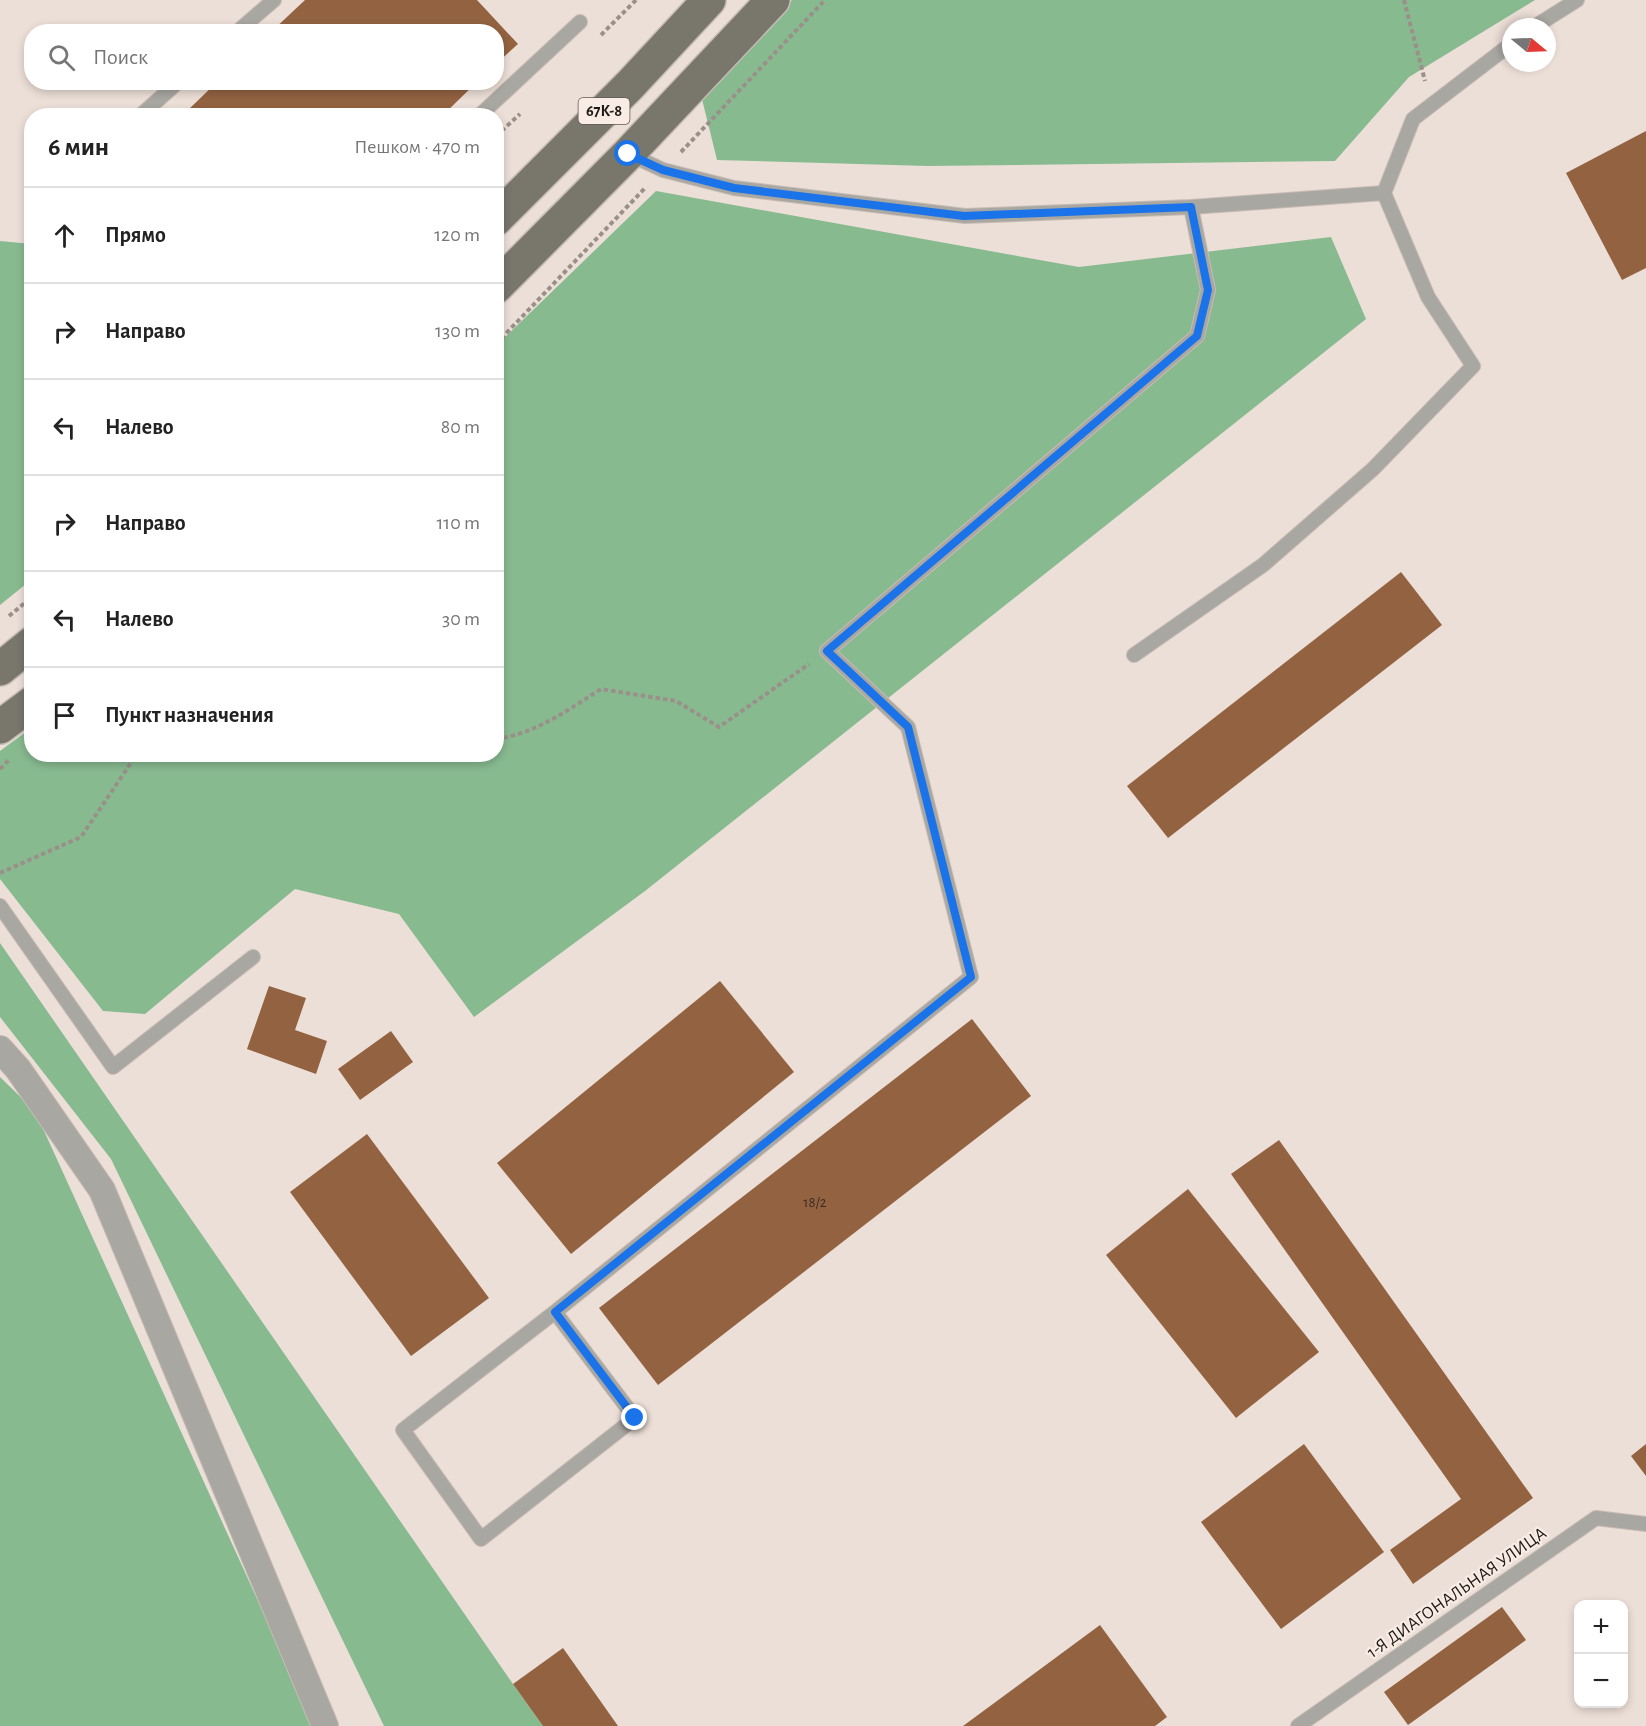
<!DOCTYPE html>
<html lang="ru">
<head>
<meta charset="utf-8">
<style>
	body { margin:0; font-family:"Alegreya Sans",sans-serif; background:#f6f6f6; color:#222 }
	.controls { position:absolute; right:18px; bottom:18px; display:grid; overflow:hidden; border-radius:12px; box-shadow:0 3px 9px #0003 }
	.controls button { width:54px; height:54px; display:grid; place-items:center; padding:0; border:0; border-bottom:2px solid #e0e0e0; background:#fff; color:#222; font:30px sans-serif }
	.compass { position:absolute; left:1502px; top:18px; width:54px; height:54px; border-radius:50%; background:#fff; box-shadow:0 3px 9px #0003; rotate:109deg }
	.stop { position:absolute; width:18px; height:18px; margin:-14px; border:4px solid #1a73e8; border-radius:50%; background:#fff }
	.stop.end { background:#1a73e8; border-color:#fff; box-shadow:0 2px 6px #0008 }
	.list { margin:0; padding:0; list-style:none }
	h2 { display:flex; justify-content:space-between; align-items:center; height:78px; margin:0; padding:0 24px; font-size:26px }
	h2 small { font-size:20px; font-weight:400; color:#767676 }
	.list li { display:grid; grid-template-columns:39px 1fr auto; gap:18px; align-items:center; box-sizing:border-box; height:96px; padding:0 24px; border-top:2px solid #e0e0e0 }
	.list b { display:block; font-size:22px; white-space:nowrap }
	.list em { font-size:20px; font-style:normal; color:#767676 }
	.icon { flex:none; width:33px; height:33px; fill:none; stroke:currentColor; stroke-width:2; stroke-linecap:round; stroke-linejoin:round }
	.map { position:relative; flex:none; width:1646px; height:1726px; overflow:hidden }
	.search { position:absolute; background:#fff; box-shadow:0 3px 9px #0003; left:24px; top:24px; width:480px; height:66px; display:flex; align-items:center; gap:15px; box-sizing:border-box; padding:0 21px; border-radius:24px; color:#767676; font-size:22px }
	.panel { position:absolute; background:#fff; box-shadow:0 3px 9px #0003; left:24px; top:108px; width:480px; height:654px; border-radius:24px }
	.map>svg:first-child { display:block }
	.forest { fill:#88ba90 }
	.building { fill:#936241 }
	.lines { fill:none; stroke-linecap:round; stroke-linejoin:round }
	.service-casing { stroke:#c7bcb4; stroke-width:16 }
	.minor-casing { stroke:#c7bcb4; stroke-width:28 }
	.primary-casing { stroke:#c7bcb4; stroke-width:36 }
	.path { stroke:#9a908a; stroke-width:4; stroke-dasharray:4.5 3; stroke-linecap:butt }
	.service { stroke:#a9a7a2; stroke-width:14 }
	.minor { stroke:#a9a7a2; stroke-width:26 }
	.primary { stroke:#79766c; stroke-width:33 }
	.route { stroke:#1a73e8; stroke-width:8 }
	.labels { text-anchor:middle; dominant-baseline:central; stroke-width:4.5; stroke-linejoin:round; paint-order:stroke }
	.number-label { font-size:15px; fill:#3c2c22 }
	.shield { fill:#f9ece4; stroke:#605954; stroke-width:1.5 }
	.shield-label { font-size:16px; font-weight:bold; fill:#1f1a17 }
	.street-label { font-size:18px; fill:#1f1a17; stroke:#f9ece4 }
</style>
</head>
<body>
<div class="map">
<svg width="1646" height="1726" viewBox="0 0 1646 1726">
	<rect width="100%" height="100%" fill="#ecdfd7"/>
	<g class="forest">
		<path d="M792,0H1535L1409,77L1335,161L928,166L717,160L701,95Z"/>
		<path d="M656,191L1079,267L1331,237L1366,319L645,891L474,1017L399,914L295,889L145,1014L103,1011L0,879V751L31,728L32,754H496L497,345Z"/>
		<path d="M0,241L32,244L31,580L0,605Z"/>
		<path d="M0,943L513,1684L543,1726H384L111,1159L0,1017Z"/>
		<path d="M0,1077L35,1111L315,1726H0Z"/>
	</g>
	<g class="building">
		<path d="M305,0H477L518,44L496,64V32H271Z"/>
		<path d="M217,82H477L442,116H193L188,110Z"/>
		<path d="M1646,131V268L1622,280L1566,173Z"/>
		<path d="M1401,572L1442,625L1168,838L1127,786Z"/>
		<path d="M720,981L794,1072L571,1254L497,1163Z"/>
		<path d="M269,986L306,998L295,1030L327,1041L316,1074L247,1049Z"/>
		<path d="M972,1019L1031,1096L658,1385L599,1308Z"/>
		<path d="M391,1031L413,1062L360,1100L338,1069Z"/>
		<path d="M367,1134L489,1298L411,1356L290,1192Z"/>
		<path d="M1279,1140L1533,1498L1413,1584L1390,1550L1461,1499L1231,1174Z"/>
		<path d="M1188,1189L1319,1352L1236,1418L1106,1255Z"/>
		<path d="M1304,1444L1384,1552L1281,1629L1201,1522Z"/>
		<path d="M1646,1444V1476L1631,1456Z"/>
		<path d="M1502,1607L1526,1640L1408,1725L1384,1692Z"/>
		<path d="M1100,1625L1167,1717L1155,1726H963Z"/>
		<path d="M563,1648L618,1726H543L513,1684Z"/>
	</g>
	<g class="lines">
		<g class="service-casing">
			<g id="service">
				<path d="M1534,27L1577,0"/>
				<path d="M237,32L274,0"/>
				<path d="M140,116L178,82"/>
				<path d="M479,116L580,22"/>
				<path d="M629,154L663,170L734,188L965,216L1191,207L1384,193"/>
				<path d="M1134,655L1263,565L1373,469L1473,366L1428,297L1384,193L1413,119L1511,44"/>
				<path d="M0,906L113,1067L253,957"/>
				<path d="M555,1312L635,1418L481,1539L403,1430L555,1312L971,977L908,727L827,651L1197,336L1208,290L1191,207"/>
				<path d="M1298,1726L1596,1518L1646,1524"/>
			</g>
		</g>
		<g class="minor-casing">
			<path id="minor" d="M0,1049L18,1069L102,1190L325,1726"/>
		</g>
		<g class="primary-casing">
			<g id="primary">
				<path d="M496,219L630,85L709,0"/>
				<path d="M496,287L628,154L773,0"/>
				<path d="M0,669L32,643"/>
				<path d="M0,727L32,703"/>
			</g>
		</g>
		<g class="path">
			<path d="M1404,0L1425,81"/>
			<path d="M601,35L636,0"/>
			<path d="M496,136L520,114"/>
			<path d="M681,152L825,0"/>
			<path d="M496,344L646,187"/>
			<path d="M9,616L32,597"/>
			<path d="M496,739C535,734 568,710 601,689L676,701L719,727L809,664"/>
			<path d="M0,769L10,759"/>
			<path d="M0,873L81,837L137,754"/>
		</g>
		<use href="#service" class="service"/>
		<use href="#minor" class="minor"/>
		<use href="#primary" class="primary"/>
	</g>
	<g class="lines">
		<path class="route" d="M628,154L663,170L734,188L964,216L1191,207L1208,290L1197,336L827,651L908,727L971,977L555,1312L635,1418"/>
	</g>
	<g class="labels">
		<g class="number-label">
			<text x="815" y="1202">18/2</text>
		</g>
		<rect class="shield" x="578.5" y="98" width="51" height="26" rx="4.5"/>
		<g class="shield-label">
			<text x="604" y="111">67К-8</text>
		</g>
		<g class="street-label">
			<text transform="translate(1457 1593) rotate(-35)">1-Я ДИАГОНАЛЬНАЯ УЛИЦА</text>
		</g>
	</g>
</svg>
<div class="controls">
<button>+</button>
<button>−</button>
</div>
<svg class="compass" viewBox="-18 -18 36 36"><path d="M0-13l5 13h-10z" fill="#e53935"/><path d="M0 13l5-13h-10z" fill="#767676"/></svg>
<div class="stop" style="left:628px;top:154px"></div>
<div class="stop end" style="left:635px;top:1418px"></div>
<div class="search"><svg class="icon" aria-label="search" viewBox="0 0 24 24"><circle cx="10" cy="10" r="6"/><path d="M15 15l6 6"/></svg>Поиск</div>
<section class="panel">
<h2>6 мин<small>Пешком · 470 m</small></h2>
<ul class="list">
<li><svg class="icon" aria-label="ahead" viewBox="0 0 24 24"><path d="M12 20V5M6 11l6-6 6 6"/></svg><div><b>Прямо</b></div><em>120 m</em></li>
<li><svg class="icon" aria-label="right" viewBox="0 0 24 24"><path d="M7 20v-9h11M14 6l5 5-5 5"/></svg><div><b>Направо</b></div><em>130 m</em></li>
<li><svg class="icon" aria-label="left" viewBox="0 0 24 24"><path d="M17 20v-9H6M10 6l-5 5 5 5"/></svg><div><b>Налево</b></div><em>80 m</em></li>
<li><svg class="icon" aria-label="right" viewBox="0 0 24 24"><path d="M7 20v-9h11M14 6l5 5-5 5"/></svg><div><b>Направо</b></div><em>110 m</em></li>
<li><svg class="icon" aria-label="left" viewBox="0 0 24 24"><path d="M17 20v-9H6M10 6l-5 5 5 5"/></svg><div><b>Налево</b></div><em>30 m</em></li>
<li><svg class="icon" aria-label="arrive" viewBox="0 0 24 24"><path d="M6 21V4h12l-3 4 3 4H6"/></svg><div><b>Пункт назначения</b></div></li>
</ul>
</section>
</div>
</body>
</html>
